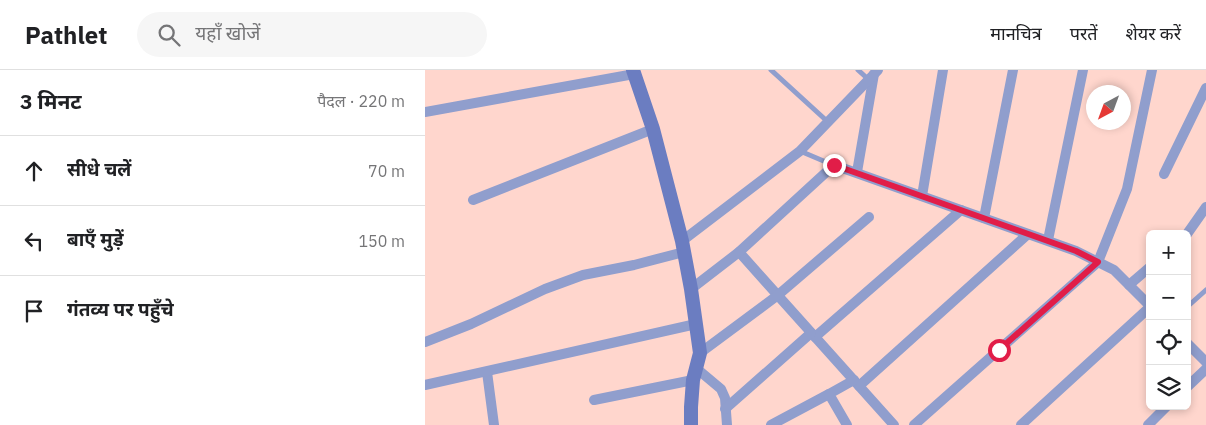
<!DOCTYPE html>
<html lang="hi">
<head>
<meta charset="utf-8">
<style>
	body { margin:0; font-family:"IBM Plex Sans","Noto Sans Devanagari",sans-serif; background:#f6f6f6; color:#202124 }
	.controls { position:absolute; right:15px; bottom:15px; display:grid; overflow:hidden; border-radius:8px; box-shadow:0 2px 8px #0003 }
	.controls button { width:45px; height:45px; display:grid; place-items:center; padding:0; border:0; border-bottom:1px solid #e0e0e0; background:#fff; color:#202124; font:25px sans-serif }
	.compass { position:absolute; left:661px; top:15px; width:45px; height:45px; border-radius:50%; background:#fff; box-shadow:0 2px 8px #0003; rotate:221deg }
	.stop { position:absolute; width:15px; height:15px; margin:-11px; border:4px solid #e11d48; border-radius:50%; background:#fff }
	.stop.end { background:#e11d48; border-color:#fff; box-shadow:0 1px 5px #0008 }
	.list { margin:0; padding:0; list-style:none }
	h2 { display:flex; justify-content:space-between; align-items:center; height:65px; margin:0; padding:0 20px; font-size:21px }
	h2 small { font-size:16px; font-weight:400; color:#757577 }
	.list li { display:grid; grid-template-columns:32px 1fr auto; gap:15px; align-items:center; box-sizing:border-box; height:70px; padding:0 20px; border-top:1px solid #e0e0e0 }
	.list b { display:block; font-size:19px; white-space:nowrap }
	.list em { font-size:16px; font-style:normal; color:#757577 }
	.icon { flex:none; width:28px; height:28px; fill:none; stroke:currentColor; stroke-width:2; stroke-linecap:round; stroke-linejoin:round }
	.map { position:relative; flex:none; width:781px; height:355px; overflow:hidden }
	header { display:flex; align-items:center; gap:30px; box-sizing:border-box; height:70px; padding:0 25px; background:#fff; border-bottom:1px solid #e0e0e0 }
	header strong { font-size:24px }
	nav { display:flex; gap:28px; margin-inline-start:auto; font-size:18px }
	.search { width:350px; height:45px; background:#f6f6f6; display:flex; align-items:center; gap:12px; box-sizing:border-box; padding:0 18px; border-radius:28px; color:#757577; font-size:19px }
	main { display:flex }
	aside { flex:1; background:#fff }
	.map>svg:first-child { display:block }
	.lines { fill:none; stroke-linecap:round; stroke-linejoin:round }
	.lane { stroke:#909ecd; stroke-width:5 }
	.street { stroke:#909ecd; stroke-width:10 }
	.secondary { stroke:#6b7dc1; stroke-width:14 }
	.route { stroke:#e11d48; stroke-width:6 }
</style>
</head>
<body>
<header>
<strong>Pathlet</strong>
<div class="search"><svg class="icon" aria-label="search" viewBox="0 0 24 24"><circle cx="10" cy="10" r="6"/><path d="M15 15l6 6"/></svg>यहाँ खोजें</div>
<nav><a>मानचित्र</a><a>परतें</a><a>शेयर करें</a></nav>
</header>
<main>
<aside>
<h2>3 मिनट<small>पैदल · 220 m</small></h2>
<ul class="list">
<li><svg class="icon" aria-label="ahead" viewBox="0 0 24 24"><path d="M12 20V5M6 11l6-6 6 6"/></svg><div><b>सीधे चलें</b></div><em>70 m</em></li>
<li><svg class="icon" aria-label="left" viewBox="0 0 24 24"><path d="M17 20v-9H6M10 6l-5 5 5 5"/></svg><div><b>बाएँ मुड़ें</b></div><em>150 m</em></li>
<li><svg class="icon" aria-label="arrive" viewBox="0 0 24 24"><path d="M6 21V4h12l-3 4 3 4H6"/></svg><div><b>गंतव्य पर पहुँचे</b></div></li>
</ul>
</aside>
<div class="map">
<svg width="781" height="355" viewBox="0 0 781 355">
	<rect width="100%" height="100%" fill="#ffd6cd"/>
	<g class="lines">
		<g class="lane">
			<path d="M346,0L403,52"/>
			<path d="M433,0L443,9"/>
			<path d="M375,81L408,95"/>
			<path d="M762,237L781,220"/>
		</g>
		<g class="street">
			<path d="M0,42L209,4"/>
			<path d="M432,102L449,4"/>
			<path d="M739,104L781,18"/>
			<path d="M497,126L518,0"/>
			<path d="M48,130L228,59"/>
			<path d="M559,148L588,0"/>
			<path d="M762,164L781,137"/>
			<path d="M623,170L658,0"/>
			<path d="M257,171L375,81L453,0"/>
			<path d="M314,182L469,355"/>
			<path d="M704,215L725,197"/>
			<path d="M266,219L314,182L409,95L651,181L689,200L725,236"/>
			<path d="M390,267L536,140"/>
			<path d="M0,272L46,254L120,219L158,205L209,195L259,182"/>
			<path d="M762,273L781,292"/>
			<path d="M275,283L353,225L444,147"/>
			<path d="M271,298L296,319L300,328L302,355"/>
			<path d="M62,302L69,355"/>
			<path d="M0,315L271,254"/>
			<path d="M434,316L603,164"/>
			<path d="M762,317L781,299"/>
			<path d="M169,330L268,310"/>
			<path d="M300,339L386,263"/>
			<path d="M346,355L404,324"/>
			<path d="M422,355L404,324L429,310"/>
			<path d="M489,355L673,192L702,119L727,0"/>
			<path d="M596,355L725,237"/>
			<path d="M723,355L742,336"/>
		</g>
		<path class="secondary" d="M208,0L228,59L257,171L266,219L275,283L268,310L266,337V355"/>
	</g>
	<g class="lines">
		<path class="route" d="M409,95L651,181L673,192L574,280"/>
	</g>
</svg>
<div class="controls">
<button>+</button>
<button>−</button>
<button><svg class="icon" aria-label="locate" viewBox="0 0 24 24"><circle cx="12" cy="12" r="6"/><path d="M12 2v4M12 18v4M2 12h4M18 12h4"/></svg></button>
<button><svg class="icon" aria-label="layers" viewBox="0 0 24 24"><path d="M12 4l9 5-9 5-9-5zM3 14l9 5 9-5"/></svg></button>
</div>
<svg class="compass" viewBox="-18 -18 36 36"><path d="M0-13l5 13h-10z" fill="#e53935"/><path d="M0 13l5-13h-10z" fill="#757577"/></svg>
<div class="stop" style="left:574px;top:280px"></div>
<div class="stop end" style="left:409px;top:95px"></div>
</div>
</main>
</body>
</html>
